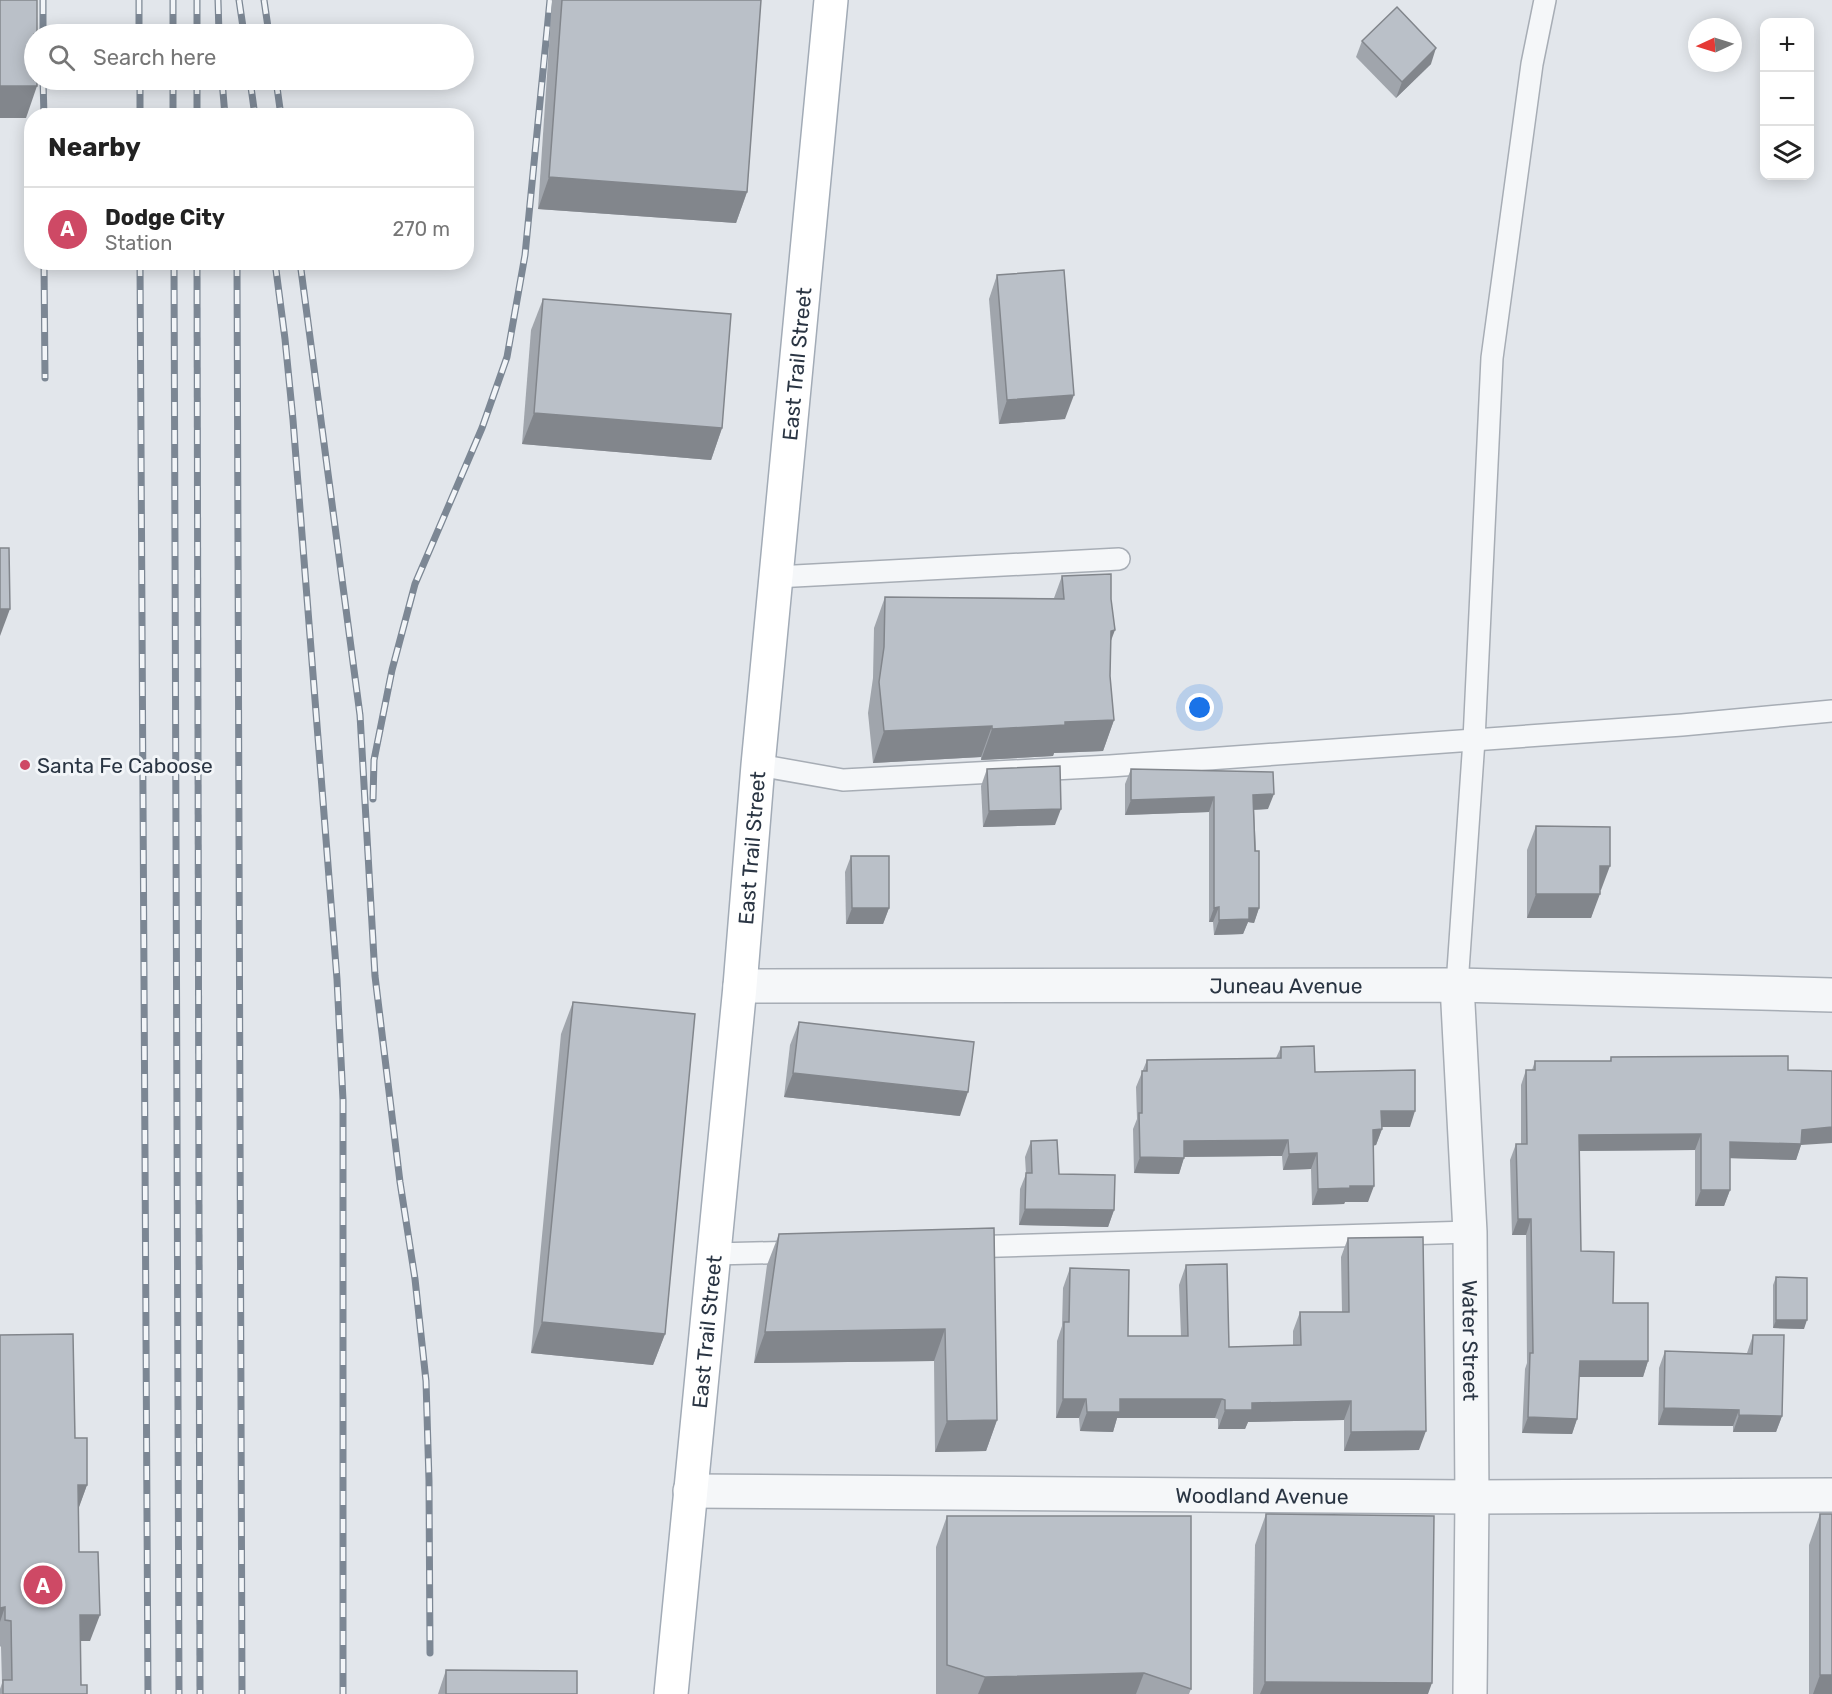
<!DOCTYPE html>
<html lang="en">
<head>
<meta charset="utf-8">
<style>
	body { margin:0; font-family:Rubik,sans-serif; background:#f2f2f2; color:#222 }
	.controls { position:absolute; right:18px; top:18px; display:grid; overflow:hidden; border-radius:12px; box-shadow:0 3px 15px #0003 }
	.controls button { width:54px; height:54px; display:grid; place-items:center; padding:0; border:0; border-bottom:2px solid #e0e0e0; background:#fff; color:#222; font:30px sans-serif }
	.compass { position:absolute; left:1688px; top:18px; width:54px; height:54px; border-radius:50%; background:#fff; box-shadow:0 3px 15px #0003; rotate:266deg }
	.you { position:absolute; left:1200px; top:708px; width:21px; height:21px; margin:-15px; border:4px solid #fff; border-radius:50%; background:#1a73e8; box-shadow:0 0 0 9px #1a73e833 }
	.badge { display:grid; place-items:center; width:39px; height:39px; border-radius:50%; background:#ce4965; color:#fff; font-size:20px; font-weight:700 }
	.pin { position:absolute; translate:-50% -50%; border:3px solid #fff; box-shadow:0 2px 6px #0006 }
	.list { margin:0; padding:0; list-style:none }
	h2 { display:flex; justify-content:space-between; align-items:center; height:78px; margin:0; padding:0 24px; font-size:26px }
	h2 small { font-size:20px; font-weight:400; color:#767676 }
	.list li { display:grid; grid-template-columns:39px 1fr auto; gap:18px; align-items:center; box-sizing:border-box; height:84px; padding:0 24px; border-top:2px solid #e0e0e0 }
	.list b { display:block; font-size:22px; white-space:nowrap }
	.list p { margin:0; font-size:20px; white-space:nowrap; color:#767676 }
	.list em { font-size:20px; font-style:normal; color:#767676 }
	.icon { flex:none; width:33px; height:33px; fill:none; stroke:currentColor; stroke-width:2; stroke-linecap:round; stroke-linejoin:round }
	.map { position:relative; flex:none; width:1832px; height:1694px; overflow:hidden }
	.search { position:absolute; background:#fff; box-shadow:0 3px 15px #0003; left:24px; top:24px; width:450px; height:66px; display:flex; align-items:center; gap:15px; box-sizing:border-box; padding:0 21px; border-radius:33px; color:#767676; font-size:22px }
	.panel { position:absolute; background:#fff; box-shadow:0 3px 15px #0003; left:24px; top:108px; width:450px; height:162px; border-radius:24px }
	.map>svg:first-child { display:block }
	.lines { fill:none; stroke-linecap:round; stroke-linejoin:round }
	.lane-casing { stroke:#a7adb5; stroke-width:24 }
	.street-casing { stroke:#a7adb5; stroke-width:36 }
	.primary-casing { stroke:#a2abb6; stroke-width:36 }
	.lane { stroke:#f5f7f9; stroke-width:21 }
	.street { stroke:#f5f7f9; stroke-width:33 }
	.primary { stroke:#fff; stroke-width:33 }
	.rail-casing { stroke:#7c8794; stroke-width:7 }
	.rail { stroke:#f2f5f8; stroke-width:4.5; stroke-dasharray:14; stroke-linecap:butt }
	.wall { fill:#a0a5ac }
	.shaded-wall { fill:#82868c }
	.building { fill:#bac0c8; stroke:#82868c; stroke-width:1.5 }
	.poi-dot { fill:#ce4965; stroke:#f2f5f8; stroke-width:2 }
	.labels { text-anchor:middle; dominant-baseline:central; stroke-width:6; stroke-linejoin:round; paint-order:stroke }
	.street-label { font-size:21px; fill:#2a3543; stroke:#f2f5f8 }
	.poi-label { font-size:21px; fill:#2a3543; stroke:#f2f5f8; text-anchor:start }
</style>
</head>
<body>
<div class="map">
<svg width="1832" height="1694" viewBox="0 0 1832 1694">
	<rect width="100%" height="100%" fill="#e2e6eb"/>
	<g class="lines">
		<g class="lane-casing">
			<g id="lane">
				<path d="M776,577L1119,559"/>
				<path d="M758,765L843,780L1110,766L1682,725L1832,711"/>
				<path d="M1457,985L1474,740L1492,358L1532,64L1545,0"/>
				<path d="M966,1247L1470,1232"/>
				<path d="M714,1254L800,1252"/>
			</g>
		</g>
		<g class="street-casing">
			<g id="street">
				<path id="s1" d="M1457,985L1470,1232L1472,1497L1470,1694"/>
				<path id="s2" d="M740,986L1457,985L1832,995"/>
				<path id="s3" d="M690,1491L1472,1497L1832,1495"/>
			</g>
		</g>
		<g class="primary-casing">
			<g id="primary">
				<path id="s4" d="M671,1694L740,986L758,765L831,0"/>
			</g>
		</g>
		<use href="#lane" class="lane"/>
		<use href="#street" class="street"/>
		<use href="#primary" class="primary"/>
		<g class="rail-casing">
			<g id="rail">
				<path d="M43,0V34"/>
				<path d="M139,0V34"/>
				<path d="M173,0V34"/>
				<path d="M197,0V34"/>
				<path d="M218,0L219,34"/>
				<path d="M239,0L244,34"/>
				<path d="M264,0L269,34"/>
				<path d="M43,80L44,116"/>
				<path d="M140,80V116"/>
				<path d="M173,80V116"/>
				<path d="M197,80V116"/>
				<path d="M222,80L225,116"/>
				<path d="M250,80L255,116"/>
				<path d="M276,80L281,116"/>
				<path d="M44,262L45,378"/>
				<path d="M140,262L148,1694"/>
				<path d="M174,262L179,1694"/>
				<path d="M197,262L200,1694"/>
				<path d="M237,262L242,1694"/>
				<path d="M275,262L285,339L293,420L337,979L343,1100V1694"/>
				<path d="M300,262L360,715L375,976L400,1182L415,1279L426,1381L429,1481L430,1653"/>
				<path d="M373,799L374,760L392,670L415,584L482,428L507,357L525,255L550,0"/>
			</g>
		</g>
		<use href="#rail" class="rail"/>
	</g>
	<g class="wall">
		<path d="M552,0H761L747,192L736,223L538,209Z"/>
		<path d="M1362,41L1431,64L1396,98L1356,57Z"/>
		<path d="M997,275L1065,419L999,424L989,299Z"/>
		<path d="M543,299L722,428L711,460L522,444L531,330Z"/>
		<path d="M1062,576L1110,676L1114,720L1103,751L1054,753L1053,756L981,760V757L873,763L868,713L873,678L874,628L885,597L1054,598Z"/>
		<path d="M987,769L1055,825L983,827L981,786Z"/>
		<path d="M1131,769L1268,809L1254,810L1259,908L1254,923L1248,922L1243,934L1214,935L1213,922H1209V812L1125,815V784Z"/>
		<path d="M1536,826L1601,890H1600L1591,918H1527V850Z"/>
		<path d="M851,856L889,908L883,924H846L845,872Z"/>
		<path d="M573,1002L665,1334L653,1365L531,1353L561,1034Z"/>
		<path d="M799,1022L960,1116L784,1097L790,1045Z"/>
		<path d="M1281,1047L1315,1072L1410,1127H1382V1129L1376,1145L1373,1146L1368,1202H1345L1344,1204L1312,1205L1311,1169L1283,1170L1282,1156L1184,1157L1179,1174L1134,1173L1133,1129L1137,1119L1136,1087L1147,1060L1276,1058Z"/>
		<path d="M1611,1057L1788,1070L1801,1145L1796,1160L1730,1158V1190L1724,1206H1695V1150L1579,1151L1581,1251L1648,1361L1643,1377H1579L1577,1419L1572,1434L1522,1433L1525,1369L1527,1363L1526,1235H1512L1510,1160L1516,1144H1521V1085L1526,1070H1532L1535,1061H1610Z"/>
		<path d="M1031,1141L1059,1174L1114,1210L1108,1227L1019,1225L1020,1189L1026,1174L1025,1157Z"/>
		<path d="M994,1228L997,1420L986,1451L935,1452L934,1361L754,1363L767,1265L779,1234Z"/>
		<path d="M1348,1238L1419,1450L1344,1451V1420L1248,1422L1245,1429H1218V1419L1215,1418H1117L1113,1432L1080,1431L1079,1418H1056L1057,1341L1062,1326L1063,1288L1070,1268L1128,1336H1181L1179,1285L1186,1265L1229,1347L1293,1345V1331L1300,1312H1342L1341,1257Z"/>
		<path d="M1776,1277L1804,1329L1773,1328V1285Z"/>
		<path d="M0,1335L75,1438L87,1485L78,1509L79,1552L90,1641H80L81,1685L87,1694H0V1689L2,1683L1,1647L0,1646Z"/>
		<path d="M1753,1335L1782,1416L1776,1432H1733V1426L1658,1425L1659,1368L1665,1351L1747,1353Z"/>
		<path d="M1266,1514L1428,1694H1253L1255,1545Z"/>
		<path d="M1820,1514L1832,1694H1809V1545Z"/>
		<path d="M947,1516L1191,1689L1189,1694H936V1547Z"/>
		<path d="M446,1670L577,1694H438Z"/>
	</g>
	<g class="shaded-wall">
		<path d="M1436,48L1431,64L1396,98L1402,82Z"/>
		<path d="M0,86H37L26,118H0Z"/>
		<path d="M549,177L747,192L736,223L538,209Z"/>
		<path d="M1074,395L1065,419L999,424L1007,400Z"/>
		<path d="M534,413L722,428L711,460L522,444Z"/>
		<path d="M0,609H10L0,636Z"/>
		<path d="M1115,630L1103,662L1111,631Z"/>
		<path d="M1114,720L1103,751L1054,753L1053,756L981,760L992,729L1065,722Z"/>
		<path d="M992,726L981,757L873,763L884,731Z"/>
		<path d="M1274,794L1268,809L1248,810L1253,795Z"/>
		<path d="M1214,797L1209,812L1125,815L1131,800Z"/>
		<path d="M1061,809L1055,825L983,827L989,811Z"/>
		<path d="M1600,866H1610L1601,890H1591Z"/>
		<path d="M1536,894H1600L1591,918H1527Z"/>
		<path d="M1219,907L1213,922H1209L1214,908Z"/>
		<path d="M852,908H889L883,924H846Z"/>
		<path d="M1249,908H1259L1254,923L1248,922L1243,934L1214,935L1219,920Z"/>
		<path d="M793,1073L968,1092L960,1116L784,1097Z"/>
		<path d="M1381,1111H1415L1410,1127H1375Z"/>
		<path d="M1832,1127V1143L1801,1145L1796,1160L1724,1158L1730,1142L1802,1130Z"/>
		<path d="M1382,1129L1376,1145L1367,1146L1373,1130Z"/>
		<path d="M1701,1134L1695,1150L1574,1151L1579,1135Z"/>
		<path d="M1288,1140L1282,1156L1178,1157L1184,1141Z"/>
		<path d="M1317,1153L1311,1169L1283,1170L1289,1154Z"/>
		<path d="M1140,1157L1184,1158L1179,1174L1134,1173Z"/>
		<path d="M1350,1186H1374L1368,1202H1345L1344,1204L1312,1205L1318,1189Z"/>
		<path d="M1701,1190H1730L1724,1206H1695Z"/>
		<path d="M1025,1209L1114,1210L1108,1227L1019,1225Z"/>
		<path d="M1518,1219H1531L1526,1235H1512Z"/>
		<path d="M1776,1320H1807L1804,1329L1773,1328Z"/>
		<path d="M542,1322L665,1334L653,1365L531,1353Z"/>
		<path d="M945,1329L934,1361L754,1363L765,1332Z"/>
		<path d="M1580,1361H1648L1643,1377H1574Z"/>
		<path d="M1063,1399H1086L1079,1418H1056Z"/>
		<path d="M1120,1399H1222L1215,1418H1117L1113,1432L1080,1431L1087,1412Z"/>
		<path d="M1351,1401L1344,1420L1248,1422L1245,1429H1218L1225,1410L1252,1403Z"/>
		<path d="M1664,1408L1739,1410L1733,1426L1658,1425Z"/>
		<path d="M1739,1415L1782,1416L1776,1432H1733Z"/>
		<path d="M1528,1417L1577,1419L1572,1434L1522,1433Z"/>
		<path d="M997,1420L986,1451L935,1452L947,1421Z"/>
		<path d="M1426,1431L1419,1450L1344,1451L1351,1432Z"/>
		<path d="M78,1485H87L78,1510Z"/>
		<path d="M5,1607L0,1622V1608Z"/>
		<path d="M80,1615H100L90,1641H70Z"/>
		<path d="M1144,1673L1136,1694H978L985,1677Z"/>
		<path d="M1820,1675H1832V1694H1813Z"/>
		<path d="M1265,1682L1432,1683L1428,1694H1260Z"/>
	</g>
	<g class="building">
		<path d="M0,0H37V34H34V80H37V86H0Z"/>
		<path d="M562,0H761L747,192L549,177Z"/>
		<path d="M1397,7L1436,48L1402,82L1362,41Z"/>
		<path d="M1064,270L1074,395L1007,400L997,275Z"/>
		<path d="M543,299L731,314L722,428L534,413Z"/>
		<path d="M0,548H9L10,609H0Z"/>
		<path d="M1111,574V599L1115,630L1111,631L1110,676L1114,720L1065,722V725L992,729V726L884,731L879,682L884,647L885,597L1064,599L1062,576Z"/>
		<path d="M1060,766L1061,809L989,811L987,769Z"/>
		<path d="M1131,769L1273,772L1274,794L1253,795L1255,851H1259V908H1249V919L1219,920V907L1214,908V797L1131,800Z"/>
		<path d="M1536,826L1610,827V866H1600V894H1536Z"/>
		<path d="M851,856H889V908H852Z"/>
		<path d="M573,1002L695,1014L665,1334L542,1322Z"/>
		<path d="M799,1022L974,1042L968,1092L793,1073Z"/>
		<path d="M1314,1046L1315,1072L1415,1070V1111H1381L1382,1129L1373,1130L1374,1186H1350V1188L1318,1189L1317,1153L1289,1154L1288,1140L1184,1141V1158L1140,1157L1139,1113H1142V1071H1147V1060L1281,1058V1047Z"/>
		<path d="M1788,1056V1070L1832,1071V1127L1802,1130L1801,1144L1730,1142V1190H1701V1134L1579,1135L1581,1251L1614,1252L1613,1303H1648V1361H1580L1577,1419L1528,1417L1530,1353H1533L1531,1219H1518L1516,1144H1527L1526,1070H1535V1061H1611V1057Z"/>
		<path d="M1057,1140L1059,1174L1115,1175L1114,1210L1025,1209L1026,1173H1032L1031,1141Z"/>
		<path d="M994,1228L997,1420L947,1421L945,1329L765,1332L779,1234Z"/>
		<path d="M1423,1237L1426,1431L1351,1432V1401L1252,1403V1410H1225V1400L1222,1399H1120V1412H1087L1086,1399H1063L1064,1322H1069L1070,1268L1129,1270L1128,1336H1188L1186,1265L1227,1264L1229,1347L1301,1345L1300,1312H1349L1348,1238Z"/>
		<path d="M1776,1277L1807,1278V1320H1776Z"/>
		<path d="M73,1334L75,1438H87V1485H78L79,1552H98L100,1615H80L81,1685H87V1694H3V1680H12L11,1621L5,1620V1607L0,1608V1335Z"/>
		<path d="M1753,1335H1784L1782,1416L1739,1415V1410L1664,1408L1665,1351L1752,1354Z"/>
		<path d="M1266,1514L1434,1516L1432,1683L1265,1682Z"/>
		<rect x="1820" y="1514" width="12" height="161"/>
		<path d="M947,1516H1191V1689L1144,1673L985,1677L947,1665Z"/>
		<path d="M446,1670L577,1671V1694H446Z"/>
	</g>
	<circle class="poi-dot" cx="25" cy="765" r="6"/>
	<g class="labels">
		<g class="street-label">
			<text stroke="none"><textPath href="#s4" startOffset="1336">East Trail Street</textPath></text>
			<text stroke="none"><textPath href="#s4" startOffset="850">East Trail Street</textPath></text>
			<text stroke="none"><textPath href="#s2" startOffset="546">Juneau Avenue</textPath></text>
			<text stroke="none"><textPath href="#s4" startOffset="364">East Trail Street</textPath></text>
			<text stroke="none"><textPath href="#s1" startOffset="356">Water Street</textPath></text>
			<text stroke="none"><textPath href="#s3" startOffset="572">Woodland Avenue</textPath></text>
		</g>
		<g class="poi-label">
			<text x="37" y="765">Santa Fe Caboose</text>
		</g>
	</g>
</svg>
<div class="controls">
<button>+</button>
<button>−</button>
<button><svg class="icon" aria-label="layers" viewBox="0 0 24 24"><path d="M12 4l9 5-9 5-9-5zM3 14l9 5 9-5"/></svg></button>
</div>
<svg class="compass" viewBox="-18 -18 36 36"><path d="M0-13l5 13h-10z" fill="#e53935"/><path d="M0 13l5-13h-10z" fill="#767676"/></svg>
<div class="you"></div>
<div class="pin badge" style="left:43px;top:1585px">A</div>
<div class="search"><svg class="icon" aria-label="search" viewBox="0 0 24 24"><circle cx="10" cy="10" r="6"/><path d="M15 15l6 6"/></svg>Search here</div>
<section class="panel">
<h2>Nearby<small></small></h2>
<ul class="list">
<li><span class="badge">A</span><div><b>Dodge City</b><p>Station</p></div><em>270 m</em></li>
</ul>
</section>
</div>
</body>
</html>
